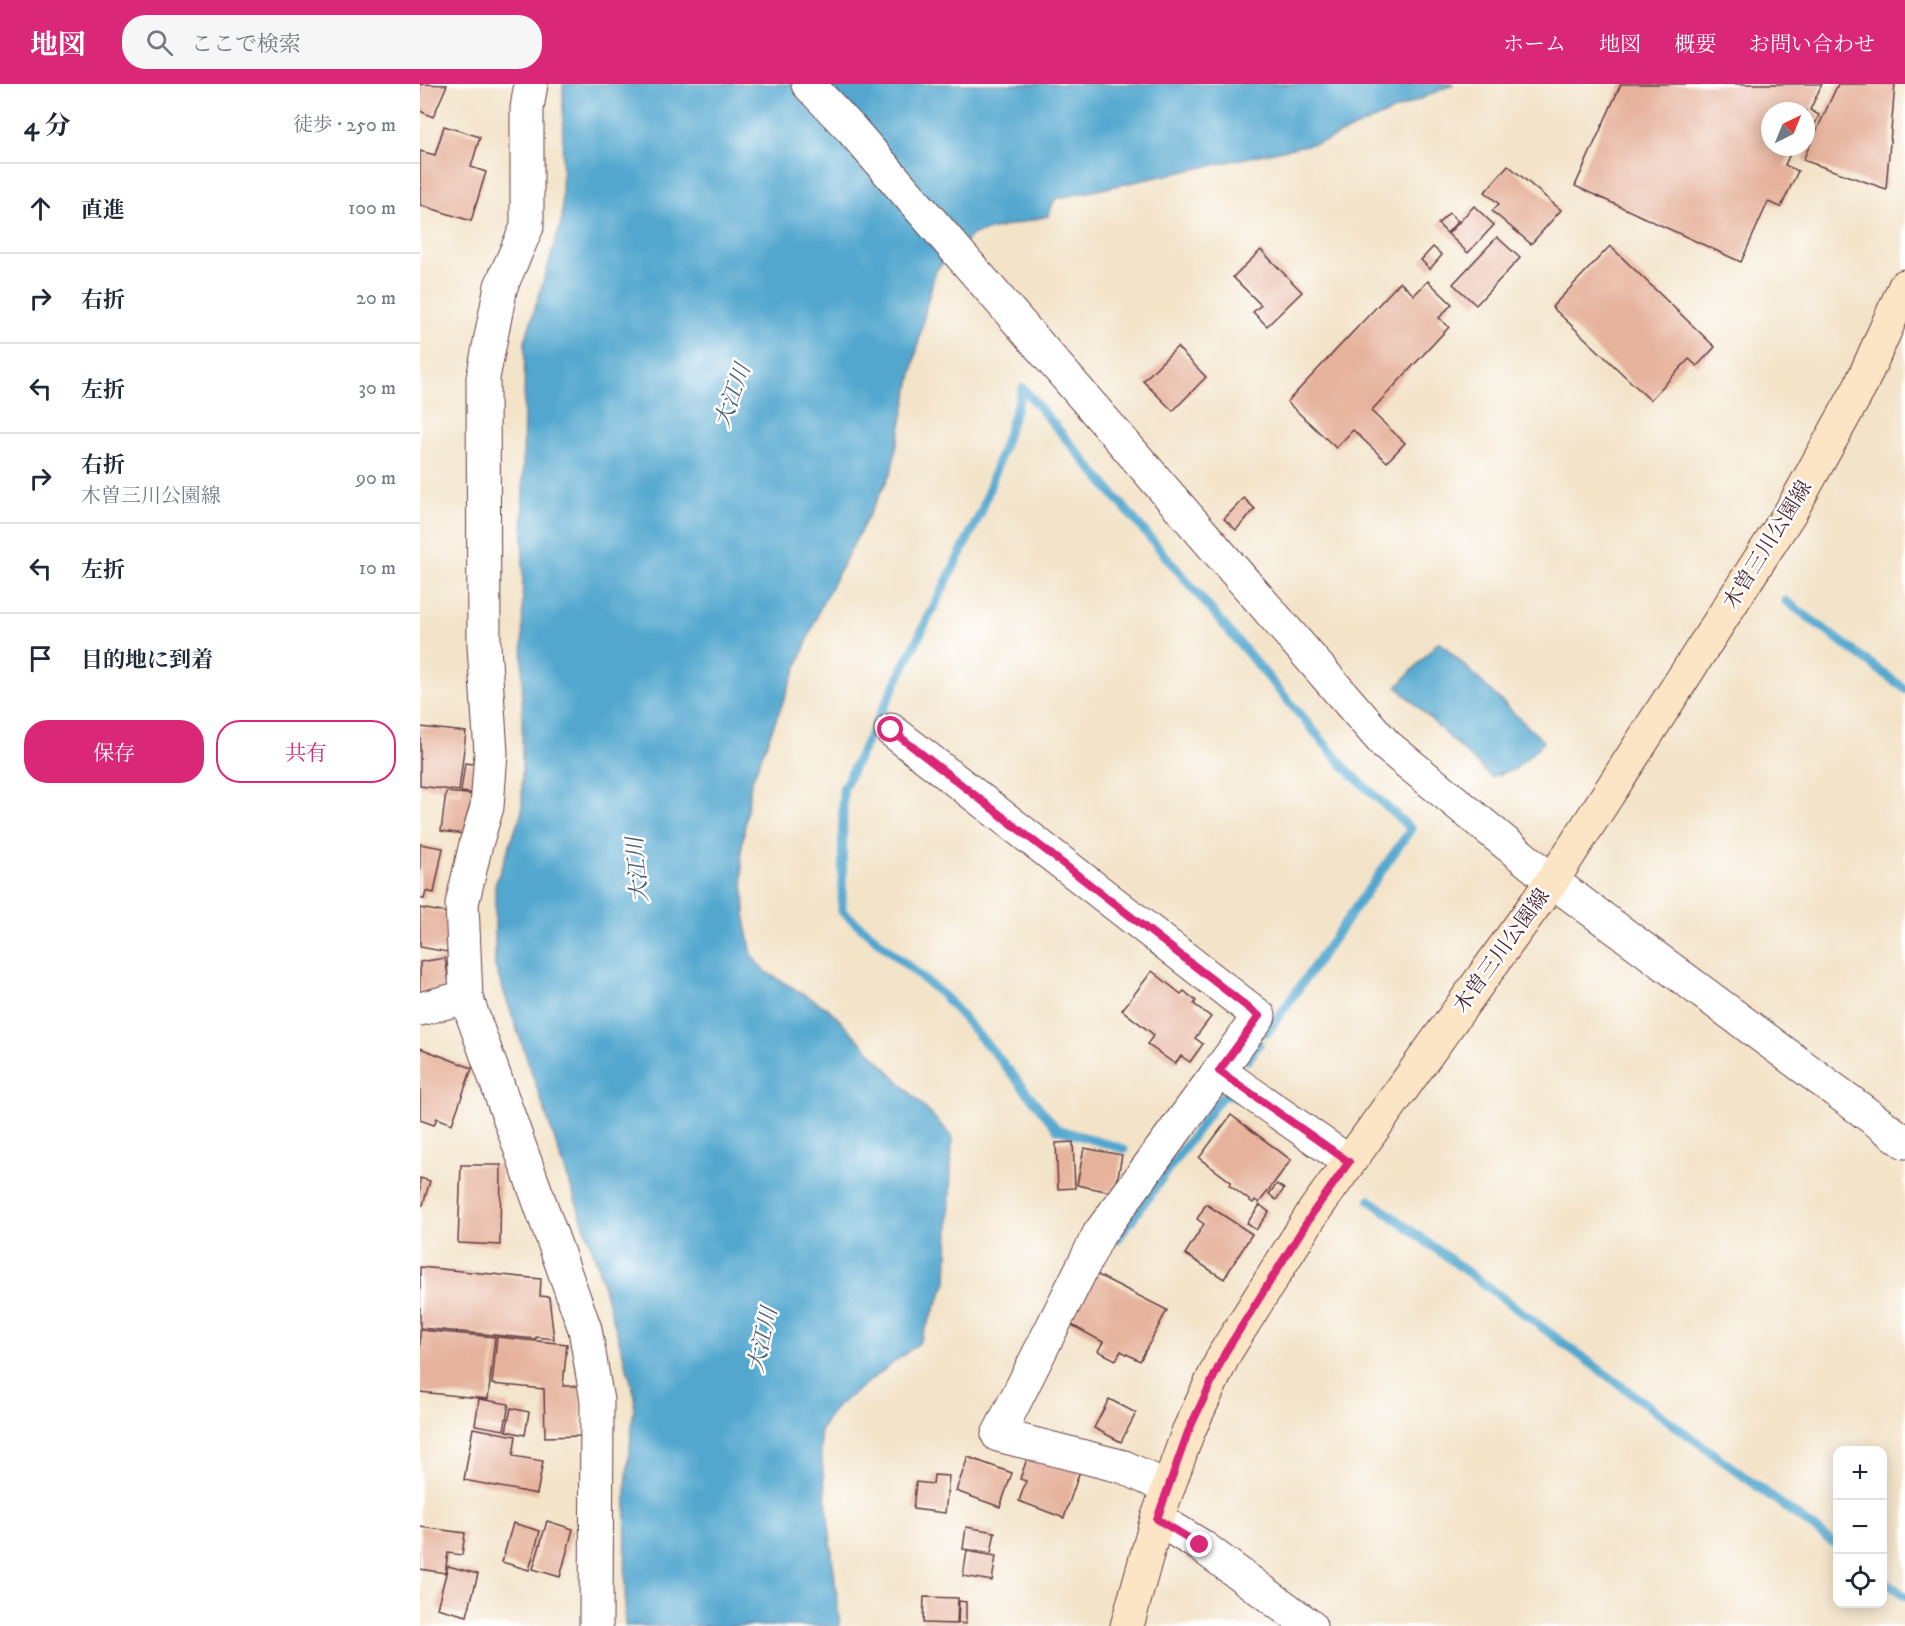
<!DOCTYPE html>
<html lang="ja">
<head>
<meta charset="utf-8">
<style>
	body { margin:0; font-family:"IM FELL DW Pica","Noto Serif JP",serif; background:#f6f6f7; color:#1f2937 }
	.controls { position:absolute; right:18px; bottom:18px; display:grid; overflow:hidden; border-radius:12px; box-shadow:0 3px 15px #0003 }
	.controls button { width:54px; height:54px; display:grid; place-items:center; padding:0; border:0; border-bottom:2px solid #e0e1e3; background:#fff; color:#1f2937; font:30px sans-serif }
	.compass { position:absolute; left:1341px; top:18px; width:54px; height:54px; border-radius:50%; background:#fff; box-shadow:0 3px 15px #0003; rotate:43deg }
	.stop { position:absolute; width:18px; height:18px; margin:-14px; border:4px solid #db2777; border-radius:50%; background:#fff }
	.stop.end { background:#db2777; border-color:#fff; box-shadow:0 2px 6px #0008 }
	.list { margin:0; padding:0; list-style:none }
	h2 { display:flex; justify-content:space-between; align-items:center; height:78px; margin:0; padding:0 24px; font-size:26px }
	h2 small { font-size:20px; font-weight:400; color:#747a83 }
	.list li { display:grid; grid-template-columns:39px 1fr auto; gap:18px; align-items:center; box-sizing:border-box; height:90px; padding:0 24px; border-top:2px solid #e0e1e3 }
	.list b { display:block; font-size:22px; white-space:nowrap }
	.list p { margin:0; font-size:20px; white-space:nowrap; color:#747a83 }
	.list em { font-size:20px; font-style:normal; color:#747a83 }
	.actions { display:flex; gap:12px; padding:18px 24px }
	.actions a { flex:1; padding:14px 0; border:2px solid #db2777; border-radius:24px; text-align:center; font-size:21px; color:#db2777 }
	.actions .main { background:#db2777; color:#fff }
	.icon { flex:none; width:33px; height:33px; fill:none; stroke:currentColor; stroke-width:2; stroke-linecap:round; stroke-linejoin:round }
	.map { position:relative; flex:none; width:1485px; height:1542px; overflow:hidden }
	header { display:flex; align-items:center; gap:36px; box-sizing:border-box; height:84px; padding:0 30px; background:#db2777; color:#fff }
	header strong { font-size:28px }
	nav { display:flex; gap:33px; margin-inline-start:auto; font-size:21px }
	.search { width:420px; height:54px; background:#f6f6f7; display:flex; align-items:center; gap:15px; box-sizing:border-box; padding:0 21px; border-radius:24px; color:#747a83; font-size:22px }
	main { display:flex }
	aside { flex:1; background:#fff }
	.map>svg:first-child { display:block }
	.water { fill:#53a7cf; stroke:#4e637d; stroke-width:1.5 }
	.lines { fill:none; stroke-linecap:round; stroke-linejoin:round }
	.stream { stroke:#53a7cf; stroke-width:9 }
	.building { fill:#e6b29b }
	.minor-casing { stroke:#633c43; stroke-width:35 }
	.tertiary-casing { stroke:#633c43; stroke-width:35 }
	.secondary-casing { stroke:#633c43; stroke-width:35 }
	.minor { stroke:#fff; stroke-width:33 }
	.tertiary { stroke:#fff; stroke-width:33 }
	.secondary { stroke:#fce5c4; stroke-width:33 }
	.route { stroke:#db2777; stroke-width:8 }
	.labels { text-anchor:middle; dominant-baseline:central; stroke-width:5; stroke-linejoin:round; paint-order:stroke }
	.street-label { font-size:21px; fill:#4a1f2b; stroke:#fff }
	.water-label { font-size:22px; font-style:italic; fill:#4e5c75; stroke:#fff }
</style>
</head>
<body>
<header>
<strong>地図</strong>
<div class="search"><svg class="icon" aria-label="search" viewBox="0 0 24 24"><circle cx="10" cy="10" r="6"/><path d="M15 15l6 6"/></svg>ここで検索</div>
<nav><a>ホーム</a><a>地図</a><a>概要</a><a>お問い合わせ</a></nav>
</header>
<main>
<aside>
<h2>4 分<small>徒歩 · 250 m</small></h2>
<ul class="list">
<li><svg class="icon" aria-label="ahead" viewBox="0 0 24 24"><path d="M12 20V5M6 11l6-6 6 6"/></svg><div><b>直進</b></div><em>100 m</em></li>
<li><svg class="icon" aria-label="right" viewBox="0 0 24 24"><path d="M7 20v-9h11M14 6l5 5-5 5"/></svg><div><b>右折</b></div><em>20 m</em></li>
<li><svg class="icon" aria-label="left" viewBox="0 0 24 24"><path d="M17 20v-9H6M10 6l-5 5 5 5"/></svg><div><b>左折</b></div><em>30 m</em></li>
<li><svg class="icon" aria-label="right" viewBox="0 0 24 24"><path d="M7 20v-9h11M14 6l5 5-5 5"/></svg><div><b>右折</b><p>木曽三川公園線</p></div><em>90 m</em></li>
<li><svg class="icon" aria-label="left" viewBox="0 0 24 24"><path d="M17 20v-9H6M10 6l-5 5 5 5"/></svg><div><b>左折</b></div><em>10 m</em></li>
<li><svg class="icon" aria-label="arrive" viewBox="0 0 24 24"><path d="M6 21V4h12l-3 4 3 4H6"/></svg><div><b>目的地に到着</b></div></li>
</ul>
<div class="actions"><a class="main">保存</a><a>共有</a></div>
</aside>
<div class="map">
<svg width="1485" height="1542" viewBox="0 0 1485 1542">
	<rect width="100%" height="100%" fill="#fff"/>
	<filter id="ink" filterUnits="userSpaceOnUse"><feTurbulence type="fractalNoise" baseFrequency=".0167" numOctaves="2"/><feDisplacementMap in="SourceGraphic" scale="12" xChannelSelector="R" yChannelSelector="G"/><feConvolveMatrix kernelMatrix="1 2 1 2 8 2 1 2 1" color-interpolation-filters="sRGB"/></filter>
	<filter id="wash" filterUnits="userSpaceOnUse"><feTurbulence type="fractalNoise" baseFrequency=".008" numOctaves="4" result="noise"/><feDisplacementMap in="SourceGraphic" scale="24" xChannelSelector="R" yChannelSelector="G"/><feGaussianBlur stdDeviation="1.35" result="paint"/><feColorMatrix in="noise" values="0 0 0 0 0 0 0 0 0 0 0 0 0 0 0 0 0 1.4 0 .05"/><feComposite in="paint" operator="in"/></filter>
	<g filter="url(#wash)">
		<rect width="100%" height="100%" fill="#f3e3c8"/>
		<g class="water">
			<path d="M143,0H1034L905,57L635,115L628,132L553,150L516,186L506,223L471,389L401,522L331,699L321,769L326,840L332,871L346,888L409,925L532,1052L527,1198L499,1259L417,1322L407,1335L400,1348L401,1368L420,1542H205L206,1402L215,1312L176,1176L75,882V801L102,727L103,387L105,257L142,136Z"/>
			<path d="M1019,557L1124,658L1095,685L1071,693L977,603Z"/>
		</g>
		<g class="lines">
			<g class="stream">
				<path d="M603,304L562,426L423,705L422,827L523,911L578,973L637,1045L704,1065"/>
				<path d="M603,304L926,685L991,745L847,949"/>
				<path d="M1366,517L1485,605"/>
				<path d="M828,976L839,960"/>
				<path d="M950,1116L1418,1462"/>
				<path d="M697,1156L801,1013L812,1011L816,1014"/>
				<path d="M1462,1495L1485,1512"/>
			</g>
		</g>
		<g id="blocks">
			<g class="building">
				<path d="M0,0L27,1L13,33L0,27Z"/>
				<path d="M1201,0H1402L1390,26L1399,31L1386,61V27H1350V63H1373L1365,81L1378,87L1361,123L1348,118L1321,178L1155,102Z"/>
				<path d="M1418,0H1475L1466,105L1383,76Z"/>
				<path d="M24,42L60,53L51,83L66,88L51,137L0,121V67L15,71Z"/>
				<path d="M1088,81L1141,126L1111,160L1072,127L1079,120L1065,108Z"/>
				<path d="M1054,122L1074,141L1048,169L1028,150Z"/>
				<path d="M1029,129L1038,137L1027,149L1018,140Z"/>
				<path d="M1077,153L1100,174L1056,221L1033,200Z"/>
				<path d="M1190,162L1295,263L1277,282L1269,275L1230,316L1132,223Z"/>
				<path d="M1013,163L1022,171L1010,185L1001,176Z"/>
				<path d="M841,166L882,208L847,242L833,228L841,221L813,193Z"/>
				<path d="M1008,197L1032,220L1019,234L1029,243L951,327L985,359L967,378L933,346L916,364L867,318L980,198L994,211Z"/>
				<path d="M757,263L786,293L753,327L723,297Z"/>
				<path d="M824,414L835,425L816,446L804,435Z"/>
				<path d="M0,643L46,648L39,707L0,702Z"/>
				<path d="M45,679L61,681L57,710L41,708Z"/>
				<path d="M26,708L57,711L52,751L21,747Z"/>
				<path d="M0,760L23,764L14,809L6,807L4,815L0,814Z"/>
				<path d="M0,824L34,830L27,868L0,863Z"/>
				<path d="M25,874L31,910L0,915V878Z"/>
				<path d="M732,887L761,910L764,907L776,917L774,920L791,933L775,954L783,960L770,978L761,972L755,980L727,960L734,951L702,926Z"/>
				<path d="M0,964L52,984L32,1040L17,1034L14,1041L0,1036Z"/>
				<path d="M811,1031L871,1076L839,1119L835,1116L833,1119L809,1101L811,1098L779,1074Z"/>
				<path d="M653,1058L655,1104L638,1105L636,1059Z"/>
				<path d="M664,1064L702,1071L695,1109L657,1101Z"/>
				<path d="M41,1081H81L80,1161L38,1159Z"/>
				<path d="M0,1094L10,1097L3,1121H0Z"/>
				<path d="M857,1100L864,1105L856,1116L849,1110Z"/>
				<path d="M786,1120L832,1150L804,1195L765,1170L784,1140L777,1135Z"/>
				<path d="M840,1121L849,1128L836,1146L827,1139Z"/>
				<path d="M0,1183L121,1195L120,1212L129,1213L134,1255L116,1253V1255L0,1244Z"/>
				<path d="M674,1189L747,1226L720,1277L701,1267L696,1276L678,1267L683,1258L648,1239Z"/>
				<path d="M0,1246L75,1253L68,1315L0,1308Z"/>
				<path d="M77,1253L147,1260L143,1302H160L162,1352L125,1353L124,1305L72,1300Z"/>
				<path d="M59,1315L89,1320L84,1346L55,1341Z"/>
				<path d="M689,1315L716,1329L701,1358L674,1344Z"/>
				<path d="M91,1324L109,1328L105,1351L86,1347Z"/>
				<path d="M53,1344L96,1352L93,1372L123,1377L117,1410L44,1396Z"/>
				<path d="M610,1366L661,1384L644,1434L599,1417L606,1397L600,1395Z"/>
				<path d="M548,1373L592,1389L580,1423L536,1407Z"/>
				<path d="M514,1391L529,1392L525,1429L493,1425L496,1398L513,1400Z"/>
				<path d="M127,1437L153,1445L140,1493L113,1485Z"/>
				<path d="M93,1439L120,1447L109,1486L82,1478Z"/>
				<path d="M0,1443L45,1449L42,1471L28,1469L25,1489L0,1485Z"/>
				<path d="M546,1443L575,1448L571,1469L543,1465Z"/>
				<path d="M547,1467L576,1472L572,1497L543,1492Z"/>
				<path d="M28,1482L58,1490L47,1532L17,1524Z"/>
				<path d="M504,1513L538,1514L537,1540L503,1539Z"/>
				<path d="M539,1517L546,1518V1540L538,1539Z"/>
			</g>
		</g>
	</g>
	<g filter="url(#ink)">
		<use href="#blocks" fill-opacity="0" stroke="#633c43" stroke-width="1.5"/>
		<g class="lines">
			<g class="minor-casing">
				<g id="minor">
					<path d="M111,0L107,24V143L81,202L63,294L64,562L71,669L67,723L56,760L42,820L46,913L165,1245L177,1317L176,1542"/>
					<path d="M471,646L839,932L799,987L929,1078"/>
					<path d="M0,925L46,913"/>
					<path d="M748,1404L704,1383L578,1351L679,1150L799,987"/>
					<path d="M737,1435L780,1461L890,1542"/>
				</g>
			</g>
			<g class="tertiary-casing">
				<path id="tertiary" d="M388,0L431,45L966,661L1132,797L1485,1058"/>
			</g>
			<g class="secondary-casing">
				<path id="secondary" d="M707,1542L737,1435L768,1348L805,1269L894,1127L1132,797L1371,427L1439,305L1485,202"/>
			</g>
			<use href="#minor" class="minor"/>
			<use href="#tertiary" class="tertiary"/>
			<use href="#secondary" class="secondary"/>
		</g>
	</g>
	<g class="lines" filter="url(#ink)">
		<path class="route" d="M471,646L839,932L799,987L929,1078L894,1127L805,1269L768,1348L737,1435L780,1461"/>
	</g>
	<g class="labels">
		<g class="street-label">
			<text transform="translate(1348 461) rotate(-58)">木曽三川公園線</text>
			<text transform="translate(1082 867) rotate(-54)">木曽三川公園線</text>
		</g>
		<g class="water-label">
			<text transform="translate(313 312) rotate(-70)">大江川</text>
			<text transform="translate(218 786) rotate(-95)">大江川</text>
			<text transform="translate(343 1256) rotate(-77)">大江川</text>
		</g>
	</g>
</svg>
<div class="controls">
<button>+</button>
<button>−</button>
<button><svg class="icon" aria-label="locate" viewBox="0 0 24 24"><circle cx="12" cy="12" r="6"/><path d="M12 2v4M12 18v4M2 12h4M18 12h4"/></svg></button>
</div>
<svg class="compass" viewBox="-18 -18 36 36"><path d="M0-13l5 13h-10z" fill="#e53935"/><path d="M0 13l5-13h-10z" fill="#747a83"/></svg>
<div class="stop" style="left:471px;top:646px"></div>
<div class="stop end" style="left:780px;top:1461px"></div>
</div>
</main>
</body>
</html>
